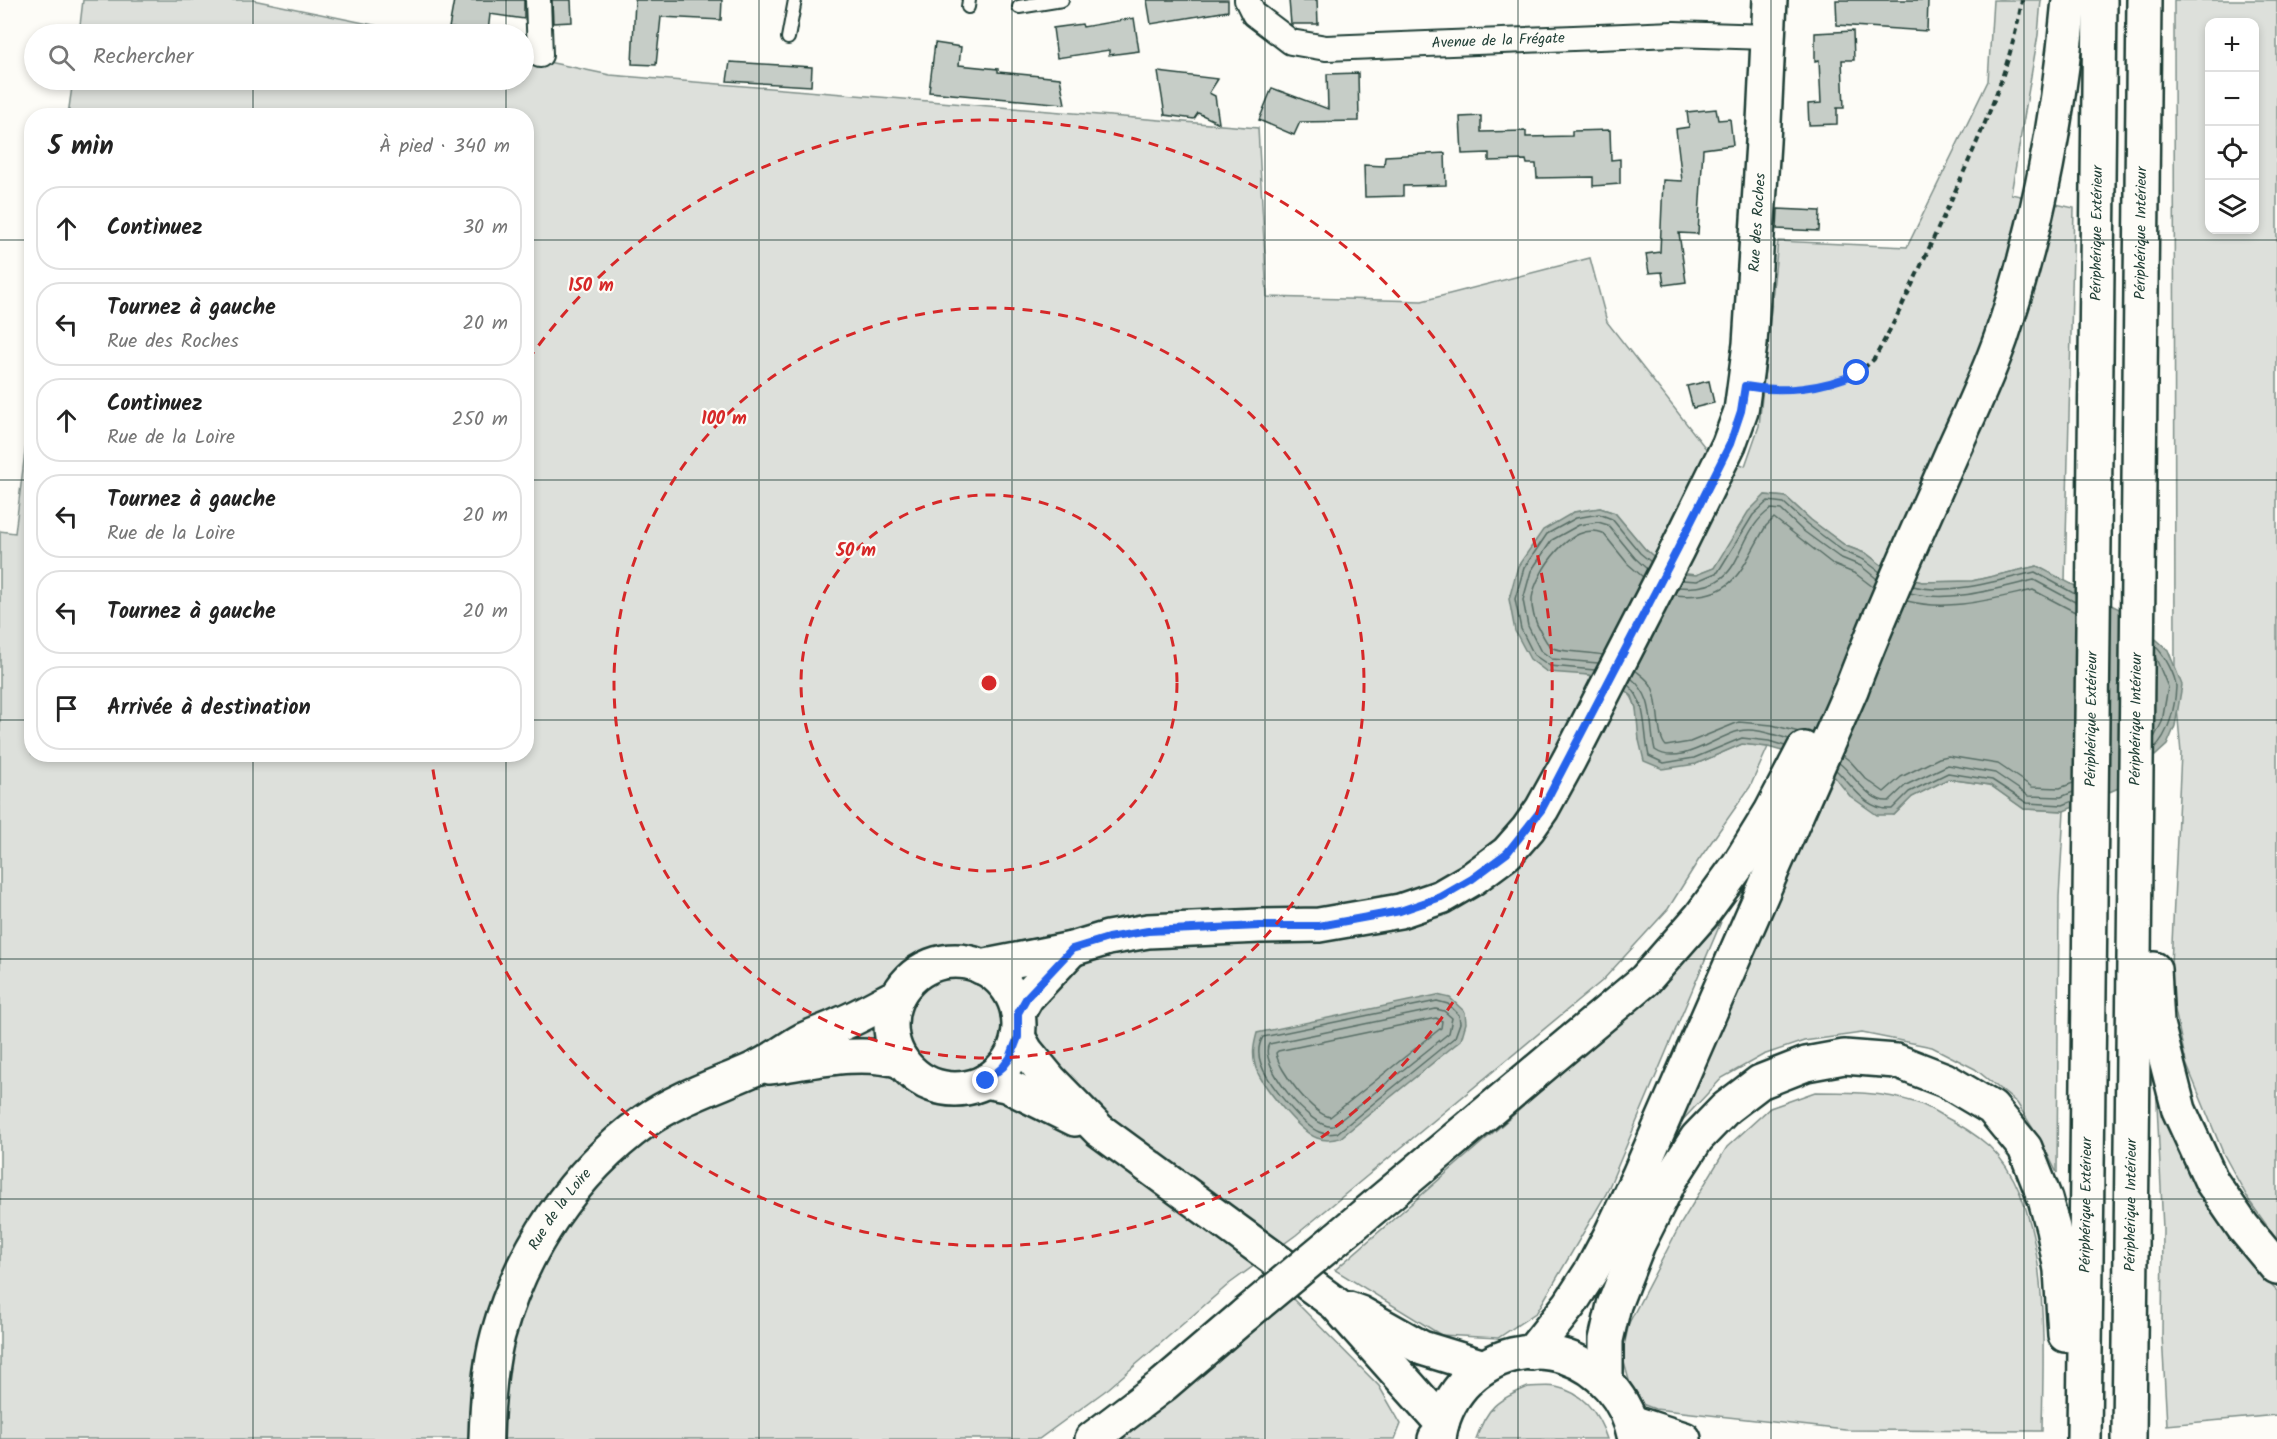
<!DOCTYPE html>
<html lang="fr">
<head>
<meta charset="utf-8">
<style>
	body { margin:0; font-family:Kalam,sans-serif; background:#f2f2f2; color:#222 }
	.controls { position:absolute; right:18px; top:18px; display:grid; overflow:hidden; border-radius:12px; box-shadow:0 3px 9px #0003 }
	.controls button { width:54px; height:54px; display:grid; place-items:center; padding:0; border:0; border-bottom:2px solid #e0e0e0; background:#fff; color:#222; font:30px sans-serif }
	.stop { position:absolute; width:18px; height:18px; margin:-14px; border:4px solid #2563eb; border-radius:50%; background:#fff }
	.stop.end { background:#2563eb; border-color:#fff; box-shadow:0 2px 6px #0008 }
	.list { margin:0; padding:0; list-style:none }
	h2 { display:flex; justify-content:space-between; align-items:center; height:78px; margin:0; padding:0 24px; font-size:26px }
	h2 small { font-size:20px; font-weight:400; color:#767676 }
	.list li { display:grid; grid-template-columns:39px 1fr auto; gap:18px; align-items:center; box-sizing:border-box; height:84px; margin:0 12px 12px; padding:0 12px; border:2px solid #e0e0e0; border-radius:24px }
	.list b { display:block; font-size:22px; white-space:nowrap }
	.list p { margin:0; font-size:20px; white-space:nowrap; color:#767676 }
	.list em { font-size:20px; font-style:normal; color:#767676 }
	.icon { flex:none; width:33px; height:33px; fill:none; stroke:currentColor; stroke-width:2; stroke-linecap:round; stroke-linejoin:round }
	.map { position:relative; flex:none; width:2277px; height:1439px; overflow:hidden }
	.search { position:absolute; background:#fff; box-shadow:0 3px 9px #0003; left:24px; top:24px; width:510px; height:66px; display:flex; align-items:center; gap:15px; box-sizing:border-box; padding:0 21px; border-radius:33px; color:#767676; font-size:22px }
	.panel { position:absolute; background:#fff; box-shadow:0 3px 9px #0003; left:24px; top:108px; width:510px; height:654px; border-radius:24px }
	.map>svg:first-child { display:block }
	.green { fill:#dde0db; stroke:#7e8e88; stroke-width:1.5; fill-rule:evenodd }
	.water { fill:#aeb8b1; stroke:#75877f; stroke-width:1.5 }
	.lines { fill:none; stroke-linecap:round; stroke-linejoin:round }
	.shore { stroke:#586e66; stroke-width:1.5 }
	.building { fill:#c6cdc7; stroke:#1f3d34; stroke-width:1.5 }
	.lane-casing { stroke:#1f3d34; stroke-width:16 }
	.street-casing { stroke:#1f3d34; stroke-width:28 }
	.secondary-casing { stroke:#1f3d34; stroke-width:38 }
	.primary-casing { stroke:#1f3d34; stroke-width:38 }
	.highway-casing { stroke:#1f3d34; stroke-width:38 }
	.path { stroke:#1f3d34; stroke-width:4; stroke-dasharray:6 4.5; stroke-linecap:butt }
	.lane { stroke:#fdfcf7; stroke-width:12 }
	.street { stroke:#fdfcf7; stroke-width:24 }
	.secondary { stroke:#fdfcf7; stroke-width:33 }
	.primary { stroke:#fdfcf7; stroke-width:33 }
	.highway { stroke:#fdfcf7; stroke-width:33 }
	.highway-bridge-casing { stroke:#1f3d34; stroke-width:38; stroke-linecap:butt }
	.highway-bridge { stroke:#fdfcf7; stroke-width:33 }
	.route { stroke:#2563eb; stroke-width:8 }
	.grid { fill:none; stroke:#1f3d34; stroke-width:1.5; stroke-opacity:0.55 }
	.ring { fill:none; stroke:#d62828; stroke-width:3; stroke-dasharray:10 8 }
	.labels { text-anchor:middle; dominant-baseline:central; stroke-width:4.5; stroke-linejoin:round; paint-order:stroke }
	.street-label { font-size:15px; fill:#1f3d34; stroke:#fdfcf7 }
	.centre { fill:#d62828; stroke:#fdfcf7; stroke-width:3 }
	.ring-label { font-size:18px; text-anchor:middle; font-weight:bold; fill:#d62828; stroke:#fdfcf7; stroke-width:4.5; stroke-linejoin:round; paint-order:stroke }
</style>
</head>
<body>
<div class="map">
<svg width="2277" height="1439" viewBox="0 0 2277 1439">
	<rect width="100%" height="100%" fill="#fdfcf7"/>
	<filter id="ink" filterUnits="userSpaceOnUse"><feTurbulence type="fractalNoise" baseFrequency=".0167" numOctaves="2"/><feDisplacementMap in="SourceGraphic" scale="12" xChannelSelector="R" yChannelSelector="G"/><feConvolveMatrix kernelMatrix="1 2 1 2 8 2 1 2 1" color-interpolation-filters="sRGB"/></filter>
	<g filter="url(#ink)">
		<g class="green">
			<path d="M83,0H253L417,34H79Z"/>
			<path d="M1993,0H2041L2038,35L2011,194L2074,208L2065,582L2037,566L1972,581L1922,582L1893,574L1867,554L1846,546L1811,520L1786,497L1765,495L1714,568L1696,575L1673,573L1645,549L1615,513L1600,508L1574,512L1569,672C1589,675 1621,678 1632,698C1639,710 1638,727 1639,740L1696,764L1742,744L1768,747L1750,787L1698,861L1668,909L1602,981L1296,1235L1229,1284L1109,1388L1039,1439H0V531L15,533L31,404L32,754H526V116L68,115L73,80H524V57L610,75L1258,128L1267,297L1422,301L1590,258L1607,322L1707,450L1745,466L1759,426L1778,241L1907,247L1988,81Z"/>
			<path d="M2174,0H2277V1240L2250,1202L2224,1155L2186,1063L2170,986L2181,753L2175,685ZM2210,22H2254V230H2210Z"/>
			<path d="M1834,776L1850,796L1894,815L1912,797L1948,779L1990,785L2024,809L2064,811L2059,897L2057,1173L2042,1143L2017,1103L1975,1069L1932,1047L1862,1033L1804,1041L1763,1055L1722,1078L1678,1125L1781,890Z"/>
			<path d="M1721,922L1606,1194L1537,1312L1498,1338L1441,1335L1335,1270L1656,991Z"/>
			<path d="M2156,1083C2166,1111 2174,1139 2185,1166C2207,1214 2240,1255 2277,1291V1415L2167,1425L2162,1335L2163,1229Z"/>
			<path d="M1815,1092C1848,1092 1882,1092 1914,1102C1924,1104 1934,1111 1943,1116C1959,1124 1975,1134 1989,1146C2053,1206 2043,1350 2042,1431L1845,1430L1655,1409L1642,1404L1630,1384L1622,1355L1629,1323L1680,1225L1727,1147L1770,1108Z"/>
			<path d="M1292,1298L1379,1386L1401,1424L1395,1439H1116Z"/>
			<path d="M1528,1387C1537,1387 1548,1385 1556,1387C1584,1393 1599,1414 1607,1439H1476C1487,1407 1497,1400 1528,1387Z"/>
		</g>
		<g class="water">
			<path d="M1765,495L1786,497L1811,520L1846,546L1867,554L1893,574L1922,582L1972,581L2037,566L2127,613L2168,650L2182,685L2175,726L2167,745L2121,787L2064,811L2024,809L1990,785L1948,779L1912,797L1894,815H1877L1850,796L1834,776L1803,757L1768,747L1742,744L1696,764L1663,769L1644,761L1639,740L1636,708L1632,696L1615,683L1589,675L1547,672L1530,659L1515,631L1509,599L1518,566L1543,530L1574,512L1600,508L1615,513L1645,549L1673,573L1696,575L1714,568L1748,512Z"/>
			<path d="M1437,995L1450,998L1465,1012L1466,1023L1461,1040L1340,1138C1332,1140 1326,1141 1317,1138C1300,1132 1259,1083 1255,1065C1252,1053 1254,1044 1257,1033Z"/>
		</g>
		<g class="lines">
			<g class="shore">
				<path d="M1682,580L1697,581L1718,572L1753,515L1768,501L1784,503L1807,524L1843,551L1864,560L1880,572"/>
				<path d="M1913,586C1951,596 1998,580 2035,572L2075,594"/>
				<path d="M1678,587C1749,593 1730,537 1771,509L1781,510L1802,530L1839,557L1861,566L1877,579"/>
				<path d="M1910,593C1951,603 1994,589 2034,580L2075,602"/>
				<path d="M1674,595C1735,601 1739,572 1766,526L1774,518L1834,565L1856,574L1873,587"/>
				<path d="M1907,601C1949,612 1992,599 2033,590L2075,612"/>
				<path d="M1603,655C1591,652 1560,652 1553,648C1547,645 1545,639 1542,634C1536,624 1531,610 1532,598C1536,572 1571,520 1603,533L1628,564L1643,577"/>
				<path d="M1598,663L1552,659L1540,650L1528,626L1523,600L1531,571L1552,540L1579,525L1598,522L1608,525L1635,558L1647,569"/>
				<path d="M1595,670L1550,666L1534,655L1521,629L1515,599L1524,568L1547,534L1576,518L1599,514L1612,519L1640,553L1651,562"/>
				<path d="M1635,670C1641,675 1649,680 1652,687C1660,703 1656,736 1666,746L1690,742L1739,722L1772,725L1799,732"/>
				<path d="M1631,678C1656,699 1648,722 1655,750C1679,767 1715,737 1739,731C1754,727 1775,735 1789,739"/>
				<path d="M1628,685C1648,702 1643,732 1649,756L1664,763L1694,758L1742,738L1769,741L1785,746"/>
				<path d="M2154,738L2162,722L2168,687L2155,656"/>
				<path d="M2154,748C2169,735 2175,707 2176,687C2176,676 2164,654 2155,646"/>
				<path d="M1842,755L1850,761L1866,779L1884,792L1901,777L1939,758L1948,756L1998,764L2032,787L2060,788L2073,783"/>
				<path d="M1839,763C1853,773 1869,803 1889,801L1906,785L1948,765L1995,773L2029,796L2061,797L2073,792"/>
				<path d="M1836,770C1852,785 1866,811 1892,809L1909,792L1948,773L1992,780L2027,803L2063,805L2073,801"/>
				<path d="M1437,1001L1448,1004L1459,1015L1460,1023L1455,1037L1337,1133C1331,1134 1325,1135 1319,1132C1302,1125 1267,1082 1261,1064C1258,1055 1258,1045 1263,1037Z"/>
				<path d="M1436,1009L1444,1011L1452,1018L1449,1033L1333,1126C1311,1130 1257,1063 1269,1044Z"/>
				<path d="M1436,1018L1442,1021L1441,1028L1330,1117C1313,1114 1278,1070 1276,1053L1278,1051Z"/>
			</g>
		</g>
		<g class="building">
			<path d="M454,0H524V19L490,14L488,32L449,28Z"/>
			<path d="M552,0H571L572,22L553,23Z"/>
			<path d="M635,0H722L721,20L661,17L656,65L632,64Z"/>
			<path d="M1147,0H1228V11L1151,24Z"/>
			<path d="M1289,0H1317L1318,24H1291Z"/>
			<path d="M1836,0H1928L1927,31L1837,25Z"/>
			<path d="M1134,18L1139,51L1109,55V50L1057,58L1053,28L1082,24L1083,27Z"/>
			<path d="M1853,31L1854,60H1842L1844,108H1837V124L1809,125L1808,104L1821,103L1819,60L1815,61V33Z"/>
			<path d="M935,43L961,47L959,65L998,69V72L1060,78L1065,104L929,92Z"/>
			<path d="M730,62L812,67L811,86L727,81Z"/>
			<path d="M1158,72L1218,79L1209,93L1215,96L1219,123L1198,113L1194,119L1165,115Z"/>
			<path d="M1358,73L1359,121L1300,122L1294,135L1259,120L1272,88L1328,109L1327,74Z"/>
			<path d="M1716,109L1718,120L1730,119L1733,145L1703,149L1698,234L1679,233L1686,282L1664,285L1662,272L1649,273L1646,254L1660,252L1663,180L1682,181L1676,129L1689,127L1687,112Z"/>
			<path d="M1481,116V132L1526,131V137L1572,136V131L1610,130L1611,160L1620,159V184L1593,186V177L1537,178L1536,164H1527L1526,160L1489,161V153L1462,154L1460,117Z"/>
			<path d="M1445,153L1446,185L1403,186V196L1365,197L1364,165L1384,166L1385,156Z"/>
			<path d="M1778,209L1820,211L1819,231L1777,229Z"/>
			<path d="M1709,381L1714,403L1693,408L1687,386Z"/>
		</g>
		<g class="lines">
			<g class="lane-casing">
				<g id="lane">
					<path d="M968,7L969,0"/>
					<path d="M1019,7L1062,0"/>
					<path d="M788,38L795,0"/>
				</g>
			</g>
			<g class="street-casing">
				<g id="street">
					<path d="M538,0L540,55"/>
					<path id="s1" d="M1247,0L1254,14L1291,42L1326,48L1674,34L1768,37"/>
				</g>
			</g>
			<g class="secondary-casing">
				<g id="secondary">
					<circle cx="955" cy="1025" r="64"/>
					<path id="s2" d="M981,967L1072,949L1108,938L1148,931L1260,926L1319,925L1400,911L1441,897L1472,879L1507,853L1528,829L1542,809L1569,760L1677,550L1729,444L1741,411L1750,344L1763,142L1770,0"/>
					<path d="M1018,1013L1027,997L1072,949"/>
					<path d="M1018,1037L1026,1051L1050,1080L1099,1130L1336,1304L1442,1423"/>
					<path d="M770,1067C813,1061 859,1049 902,1061"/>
					<path d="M986,1081L1006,1085L1075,1119"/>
					<path d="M1349,1309L1360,1313L1422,1348L1484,1367"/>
					<path id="s3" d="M486,1439C487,1405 489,1368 498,1335C521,1251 574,1172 645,1121C678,1098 716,1086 752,1070C770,1063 786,1049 803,1040C816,1034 829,1030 841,1024C860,1016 879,1005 898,995"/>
				</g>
			</g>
			<g class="primary-casing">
				<g id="primary">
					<path d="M1631,1422L1684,1439"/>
					<path d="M1439,1439C1441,1420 1450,1400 1463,1385C1523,1321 1619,1356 1635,1439"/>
				</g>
			</g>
			<g class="highway-casing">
				<g id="highway">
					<path d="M2154,969L2157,1024L2179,1110L2212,1182L2243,1227L2277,1268"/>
					<path d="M1336,1239L1645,980L1701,916L1739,864L1771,812L1804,749"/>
					<path d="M1531,1353L1570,1304L1592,1270L1609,1238L1638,1177L1851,690C1881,610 1917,533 1951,455C1968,417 1987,378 2001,338C2038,229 2059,115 2069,0"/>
					<path d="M1606,1381V1340L1614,1305L1638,1244L1670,1180L1697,1138L1726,1108L1760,1082L1806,1064L1844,1057L1896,1061L1945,1080L1992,1108L2025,1148L2045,1199L2053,1228L2061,1270L2065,1335"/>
					<path d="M1092,1439L1163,1385L1246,1314"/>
					<path d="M1435,1439L1439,1435"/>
					<path id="s4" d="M2084,1439L2100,0"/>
					<path id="s5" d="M2129,1439L2144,0"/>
				</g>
			</g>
			<path class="path" d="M1773,390C1807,389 1849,385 1874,359C1902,310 1924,258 1948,207C1978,140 2010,73 2022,0"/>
			<use href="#lane" class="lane"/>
			<use href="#street" class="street"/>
			<use href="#secondary" class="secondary"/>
			<use href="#primary" class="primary"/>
			<use href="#highway" class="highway"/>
			<g class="highway-bridge-casing">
				<path id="highway-bridge" d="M1246,1314L1336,1239"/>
			</g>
			<use href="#highway-bridge" class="highway-bridge"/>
		</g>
	</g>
	<g class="lines" filter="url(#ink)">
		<path class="route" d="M986,1081L1003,1067L1010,1058L1018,1037V1013L1027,997L1072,949L1108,938L1148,931L1260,926H1319L1400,911L1441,897L1472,879L1507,853L1542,809L1677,550L1730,444L1741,411L1745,386C1782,393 1823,389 1857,373"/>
	</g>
	<path class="grid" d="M253,0V34M506,0V34M759,0V1439M1012,0V1439M1265,0V1439M1518,0V1439M1771,0V1439M2024,0V1439M253,80V116M506,80V116M0,240H32M526,240H2277M0,480H32M526,480H2277M0,720H32M526,720H2277M253,754V1439M506,754V1439M0,959H2277M0,1199H2277"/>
	<g class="ring">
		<circle cx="989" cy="683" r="188"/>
		<circle cx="989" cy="683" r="375"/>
		<path d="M528 360A563 563 0 1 1 431 756"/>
	</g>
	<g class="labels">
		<g class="street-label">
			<text stroke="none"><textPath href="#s1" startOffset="270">Avenue de la Frégate</textPath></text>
			<text stroke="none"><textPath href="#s2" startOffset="1238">Rue des Roches</textPath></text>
			<text stroke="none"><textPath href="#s4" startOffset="1206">Périphérique Extérieur</textPath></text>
			<text stroke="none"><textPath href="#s5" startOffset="1206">Périphérique Intérieur</textPath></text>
			<text stroke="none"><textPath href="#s4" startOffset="720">Périphérique Extérieur</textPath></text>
			<text stroke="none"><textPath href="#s5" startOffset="720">Périphérique Intérieur</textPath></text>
			<text stroke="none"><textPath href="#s4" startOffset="234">Périphérique Extérieur</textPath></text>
			<text stroke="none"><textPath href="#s5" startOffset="234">Périphérique Intérieur</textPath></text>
			<text stroke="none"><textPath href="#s3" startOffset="246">Rue de la Loire</textPath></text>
		</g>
	</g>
	<circle cx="989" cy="683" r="9" class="centre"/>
	<g class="ring-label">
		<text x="591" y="291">150 m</text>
		<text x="724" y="424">100 m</text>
		<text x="856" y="556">50 m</text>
	</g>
</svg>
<div class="controls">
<button>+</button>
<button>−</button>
<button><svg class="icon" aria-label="locate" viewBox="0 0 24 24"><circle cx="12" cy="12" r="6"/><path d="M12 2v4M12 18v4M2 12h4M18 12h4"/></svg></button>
<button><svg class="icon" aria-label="layers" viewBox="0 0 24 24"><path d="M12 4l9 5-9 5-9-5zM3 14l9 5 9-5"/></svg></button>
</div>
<div class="stop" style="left:1857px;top:373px"></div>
<div class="stop end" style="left:986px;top:1081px"></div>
<div class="search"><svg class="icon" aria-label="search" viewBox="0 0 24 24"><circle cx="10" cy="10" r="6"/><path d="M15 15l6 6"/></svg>Rechercher</div>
<section class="panel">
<h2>5 min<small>À pied · 340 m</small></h2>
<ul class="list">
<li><svg class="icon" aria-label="ahead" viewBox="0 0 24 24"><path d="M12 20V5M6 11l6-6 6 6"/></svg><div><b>Continuez</b></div><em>30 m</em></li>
<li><svg class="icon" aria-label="left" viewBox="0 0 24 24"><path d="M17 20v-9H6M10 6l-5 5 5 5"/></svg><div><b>Tournez à gauche</b><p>Rue des Roches</p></div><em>20 m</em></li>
<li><svg class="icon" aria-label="ahead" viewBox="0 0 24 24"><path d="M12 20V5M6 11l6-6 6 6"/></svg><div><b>Continuez</b><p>Rue de la Loire</p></div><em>250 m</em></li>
<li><svg class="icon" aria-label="left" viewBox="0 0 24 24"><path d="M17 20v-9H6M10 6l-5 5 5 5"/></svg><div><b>Tournez à gauche</b><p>Rue de la Loire</p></div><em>20 m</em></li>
<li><svg class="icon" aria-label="left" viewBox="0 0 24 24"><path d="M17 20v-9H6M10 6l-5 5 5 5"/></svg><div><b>Tournez à gauche</b></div><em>20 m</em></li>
<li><svg class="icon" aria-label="arrive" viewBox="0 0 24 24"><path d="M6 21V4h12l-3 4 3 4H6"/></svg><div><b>Arrivée à destination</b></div></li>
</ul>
</section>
</div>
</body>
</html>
